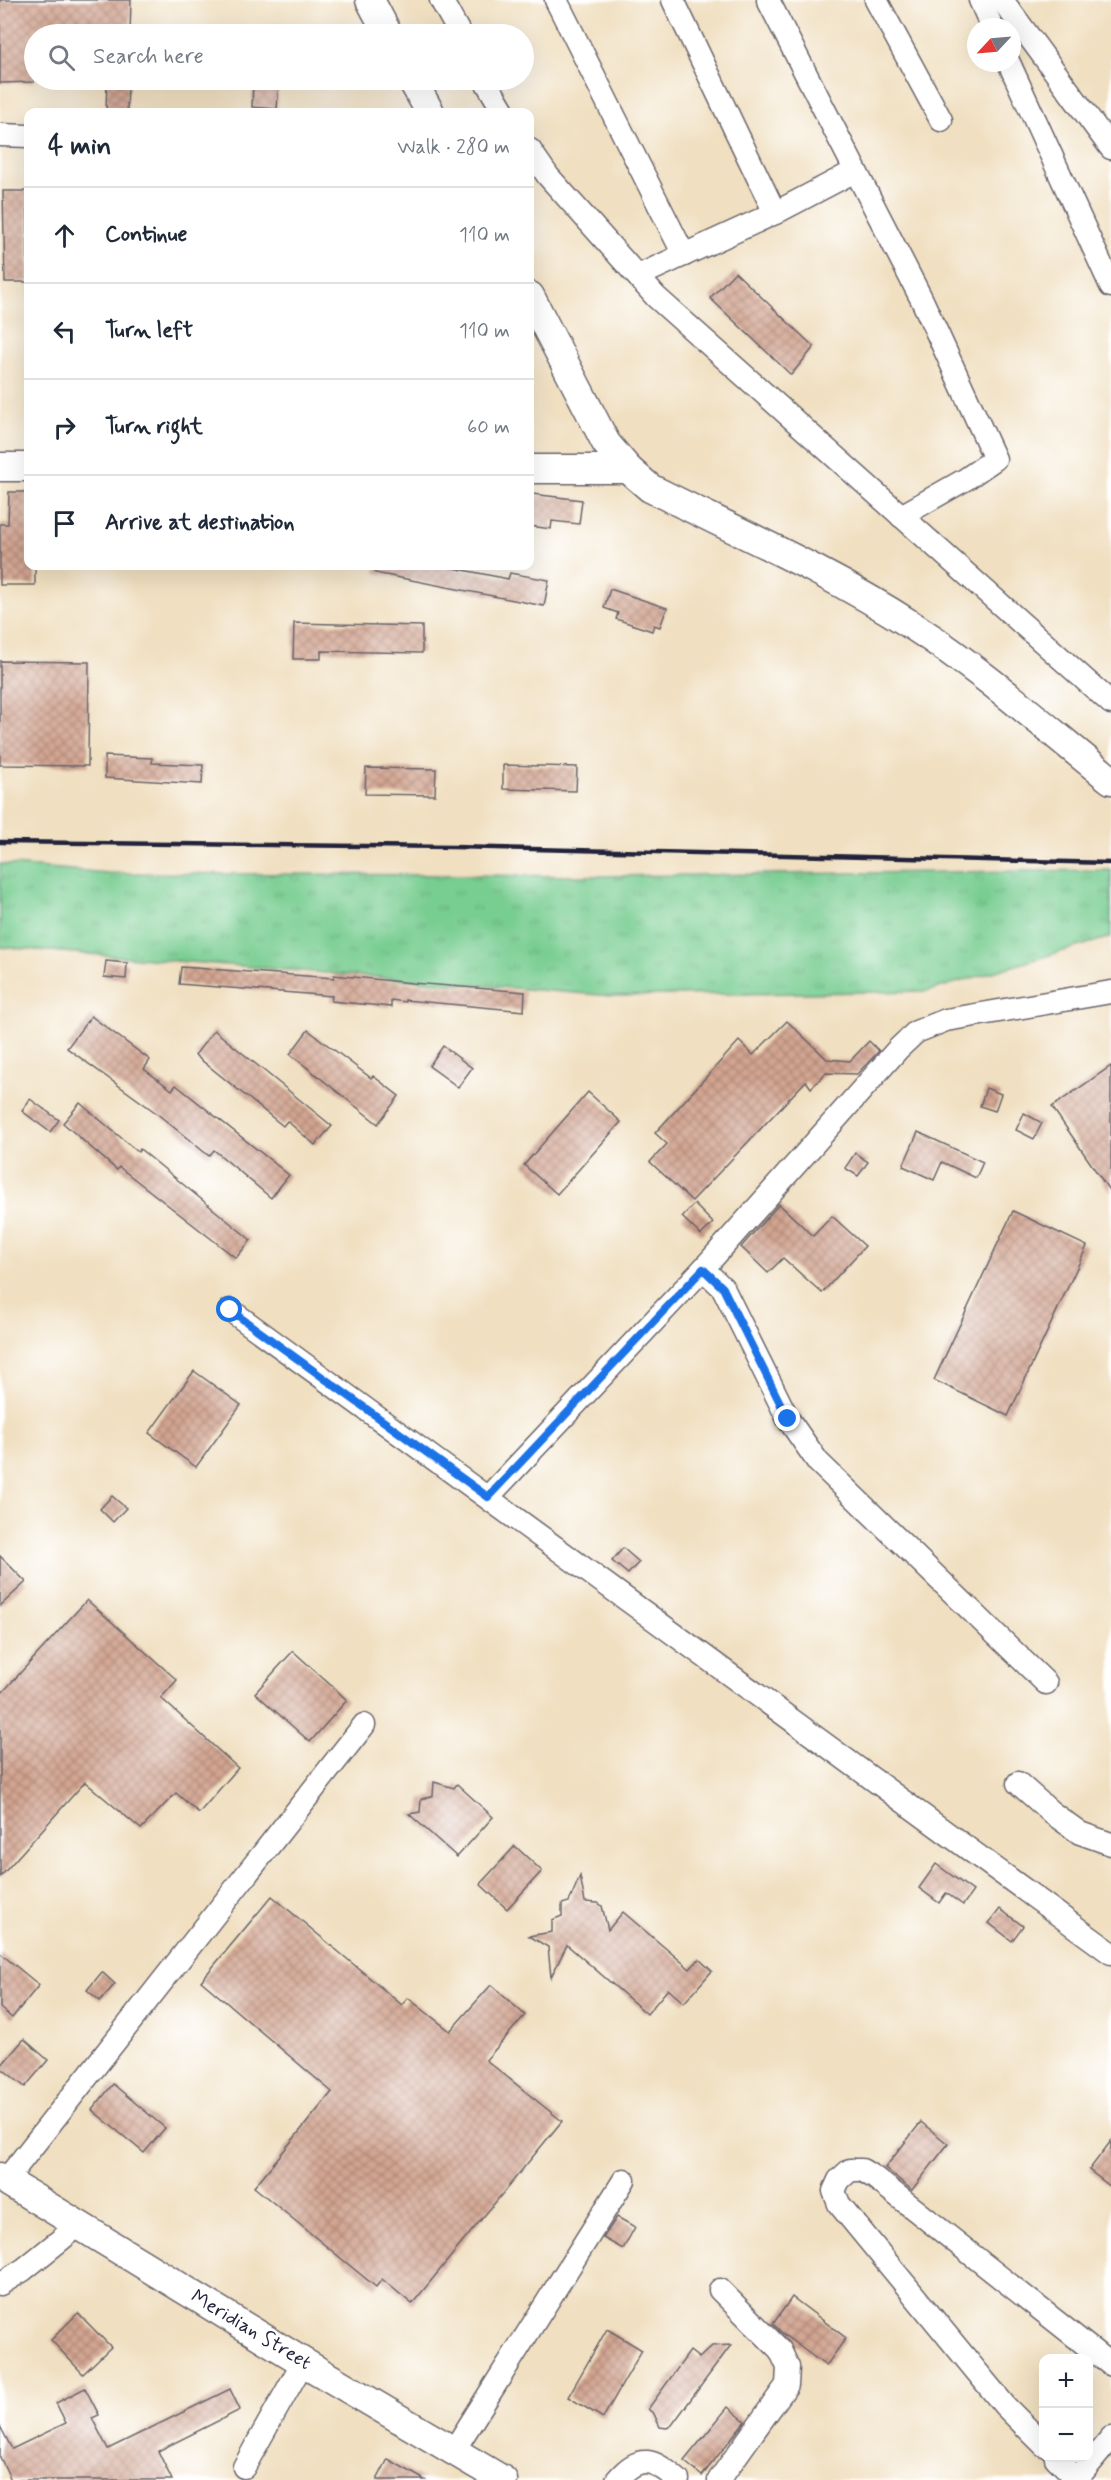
<!DOCTYPE html>
<html lang="en">
<head>
<meta charset="utf-8">
<style>
	body { margin:0; font-family:Mynerve,sans-serif; background:#f6f6f7; color:#1f2937 }
	.controls { position:absolute; right:18px; bottom:18px; display:grid; overflow:hidden; border-radius:12px; box-shadow:0 6px 24px #0002 }
	.controls button { width:54px; height:54px; display:grid; place-items:center; padding:0; border:0; border-bottom:2px solid #e0e1e3; background:#fff; color:#1f2937; font:30px sans-serif }
	.compass { position:absolute; left:967px; top:18px; width:54px; height:54px; border-radius:50%; background:#fff; box-shadow:0 6px 24px #0002; rotate:244deg }
	.stop { position:absolute; width:18px; height:18px; margin:-14px; border:4px solid #1a73e8; border-radius:50%; background:#fff }
	.stop.end { background:#1a73e8; border-color:#fff; box-shadow:0 2px 6px #0008 }
	.list { margin:0; padding:0; list-style:none }
	h2 { display:flex; justify-content:space-between; align-items:center; height:78px; margin:0; padding:0 24px; font-size:26px }
	h2 small { font-size:20px; font-weight:400; color:#747a83 }
	.list li { display:grid; grid-template-columns:39px 1fr auto; gap:18px; align-items:center; box-sizing:border-box; height:96px; padding:0 24px; border-top:2px solid #e0e1e3 }
	.list b { display:block; font-size:22px; white-space:nowrap }
	.list em { font-size:20px; font-style:normal; color:#747a83 }
	.icon { flex:none; width:33px; height:33px; fill:none; stroke:currentColor; stroke-width:2; stroke-linecap:round; stroke-linejoin:round }
	.map { position:relative; flex:none; width:1111px; height:2480px; overflow:hidden }
	.search { position:absolute; background:#fff; box-shadow:0 6px 24px #0002; left:24px; top:24px; width:510px; height:66px; display:flex; align-items:center; gap:15px; box-sizing:border-box; padding:0 21px; border-radius:33px; color:#747a83; font-size:22px }
	.panel { position:absolute; background:#fff; box-shadow:0 6px 24px #0002; left:24px; top:108px; width:510px; height:462px; border-radius:12px }
	.map>svg:first-child { display:block }
	.grass { fill:url(#grass-tufts); stroke:#4d7866; stroke-width:1.5 }
	.building { fill:url(#building-cross-hatch) }
	.lines { fill:none; stroke-linecap:round; stroke-linejoin:round }
	.minor-casing { stroke:#6a646a; stroke-width:25 }
	.major-casing { stroke:#6a646a; stroke-width:31 }
	.minor { stroke:#fff; stroke-width:22 }
	.major { stroke:#fff; stroke-width:28 }
	.rail { stroke:#22223b; stroke-width:4.5 }
	.route { stroke:#1a73e8; stroke-width:8 }
	.labels { text-anchor:middle; dominant-baseline:central; stroke-width:4.5; stroke-linejoin:round; paint-order:stroke }
	.street-label { font-size:20px; fill:#22223b; stroke:#fff }
</style>
</head>
<body>
<div class="map">
<svg width="1111" height="2480" viewBox="0 0 1111 2480">
	<defs>
		<pattern id="grass-tufts" width="24" height="20" patternUnits="userSpaceOnUse" patternTransform="scale(1.5)"><rect width="24" height="20" fill="#78cd91"/><path d="M3 7l-1-3M5 7V3M7 7l1-3M15 17l-1-3M17 17v-4M19 17l1-3" fill="none" stroke="#68b07e"/></pattern>
		<pattern id="building-cross-hatch" width="8" height="8" patternUnits="userSpaceOnUse" patternTransform="scale(1.5)"><rect width="8" height="8" fill="#d3a591"/><path d="M0 0l8 8M0 8l8-8" fill="none" stroke="#ab8678"/></pattern>
	</defs>
	<rect width="100%" height="100%" fill="#fff"/>
	<filter id="ink" filterUnits="userSpaceOnUse"><feTurbulence type="fractalNoise" baseFrequency=".0167" numOctaves="2"/><feDisplacementMap in="SourceGraphic" scale="12" xChannelSelector="R" yChannelSelector="G"/><feConvolveMatrix kernelMatrix="1 2 1 2 8 2 1 2 1" color-interpolation-filters="sRGB"/></filter>
	<filter id="wash" filterUnits="userSpaceOnUse"><feTurbulence type="fractalNoise" baseFrequency=".008" numOctaves="4" result="noise"/><feDisplacementMap in="SourceGraphic" scale="24" xChannelSelector="R" yChannelSelector="G"/><feGaussianBlur stdDeviation="1.35" result="paint"/><feColorMatrix in="noise" values="0 0 0 0 0 0 0 0 0 0 0 0 0 0 0 0 0 1.4 0 .05"/><feComposite in="paint" operator="in"/></filter>
	<g filter="url(#wash)">
		<rect width="100%" height="100%" fill="#f0dfc0"/>
		<path class="grass" d="M0,864L108,873L604,876L1111,870V937L928,991L612,996L0,947Z"/>
		<g id="blocks">
			<g class="building">
				<path d="M0,0H131L130,34H34V82L0,83Z"/>
				<path d="M107,80H128L127,112H106Z"/>
				<path d="M253,80H279L277,109L252,107Z"/>
				<path d="M3,191H28V282H5Z"/>
				<path d="M735,272L814,347L791,375L710,298Z"/>
				<path d="M9,492H28V566H35V585H0V524H8Z"/>
				<path d="M532,494L582,500L579,524L552,521L551,529L530,526Z"/>
				<path d="M376,566H443L508,579L510,573L549,580L544,606L375,573Z"/>
				<path d="M610,589L667,608L660,627L654,625L652,631L616,619L618,613L604,608Z"/>
				<path d="M294,623L422,626V653L321,651V659H293Z"/>
				<path d="M0,661L89,662L88,766L0,765Z"/>
				<path d="M105,756L152,758V763L203,765L202,784L105,778Z"/>
				<path d="M503,765L577,767L576,791L503,789Z"/>
				<path d="M366,768L436,769L435,795L365,794Z"/>
				<path d="M106,961L127,963L126,979L104,977Z"/>
				<path d="M181,967L334,978V975L412,983L525,992L524,1011L405,1000V1002L391,1000V1007L331,1001L332,996L179,984Z"/>
				<path d="M91,1016L150,1060L144,1069L172,1090L176,1085L289,1175L271,1198L214,1150L209,1156L155,1112L67,1048Z"/>
				<path d="M787,1021L827,1059L850,1061L869,1041L879,1051L857,1074L826,1073L811,1088L806,1081L692,1201L650,1162L667,1144L655,1133L739,1041L753,1055Z"/>
				<path d="M214,1030L332,1126L315,1145L287,1121L283,1126L195,1055Z"/>
				<path d="M308,1030L371,1078L373,1076L399,1096L378,1124L290,1054Z"/>
				<path d="M443,1046L472,1068L458,1087L429,1066Z"/>
				<path d="M1111,1066V1193L1052,1107Z"/>
				<path d="M986,1088L1001,1094L995,1111L980,1106Z"/>
				<path d="M588,1092L621,1122L557,1194L524,1165Z"/>
				<path d="M30,1099L59,1120L50,1132L22,1111Z"/>
				<path d="M80,1103L138,1152L140,1149L251,1240L236,1258L119,1167L117,1170L63,1123Z"/>
				<path d="M1024,1113L1042,1123L1034,1139L1016,1130Z"/>
				<path d="M918,1132L983,1162L976,1178L942,1162L934,1180L903,1166Z"/>
				<path d="M855,1153L868,1162L858,1176L845,1168Z"/>
				<path d="M694,1204L713,1223L701,1235L682,1217Z"/>
				<path d="M779,1204L813,1236L832,1216L865,1246L822,1293L783,1258L768,1273L741,1247Z"/>
				<path d="M1013,1211L1087,1246L1008,1416L934,1380Z"/>
				<path d="M194,1371L241,1405L196,1467L149,1433Z"/>
				<path d="M112,1496L126,1508L113,1522L100,1509Z"/>
				<path d="M623,1548L639,1562L628,1574L612,1561Z"/>
				<path d="M0,1556L26,1582L0,1606Z"/>
				<path d="M87,1600L177,1680L161,1698L238,1768L199,1813L176,1793L141,1829L85,1782L0,1877V1695Z"/>
				<path d="M293,1651L347,1700L310,1742L255,1693Z"/>
				<path d="M434,1782L454,1788L457,1784L493,1817L457,1857L409,1814L420,1812L421,1799L433,1796Z"/>
				<path d="M515,1846L542,1871L507,1909L480,1884Z"/>
				<path d="M936,1864L973,1891L963,1905L946,1893L939,1903L919,1888Z"/>
				<path d="M580,1876L585,1902L598,1903L602,1906L608,1930L623,1912L690,1969L699,1959L712,1971L684,2003L668,1989L647,2014L567,1945L551,1977L548,1947L529,1936L552,1932V1920L562,1916V1904L569,1902Z"/>
				<path d="M272,1896L402,2005L408,1998L450,2031L491,1985L525,2015L486,2060L562,2121L412,2304L382,2279L376,2287L254,2187L332,2092L201,1981Z"/>
				<path d="M1000,1909L1023,1926L1012,1941L989,1923Z"/>
				<path d="M0,1953L39,1985L12,2018L0,2008Z"/>
				<path d="M102,1972L115,1984L100,2001L87,1990Z"/>
				<path d="M24,2039L48,2060L25,2087L0,2067Z"/>
				<path d="M113,2084L165,2128L144,2153L92,2110Z"/>
				<path d="M921,2122L948,2144L912,2190L885,2168Z"/>
				<path d="M1111,2141V2187L1089,2170Z"/>
				<path d="M617,2217L635,2227L623,2249L603,2238Z"/>
				<path d="M792,2297L846,2338L826,2366L783,2334L773,2324Z"/>
				<path d="M78,2313L111,2347L83,2374L51,2340Z"/>
				<path d="M607,2329L642,2350L603,2418L568,2397Z"/>
				<path d="M731,2345L672,2425L667,2428L660,2427L654,2414L648,2409L690,2351L699,2358L712,2346Z"/>
				<path d="M85,2388L99,2415L92,2418L108,2449L230,2389L240,2410L158,2451L172,2480H11L0,2457V2426L12,2449L66,2423L56,2403Z"/>
				<path d="M728,2407L745,2421L702,2476L684,2461Z"/>
				<path d="M388,2459L425,2480H377Z"/>
			</g>
		</g>
	</g>
	<g filter="url(#ink)">
		<use href="#blocks" fill-opacity="0" stroke="#6a646a" stroke-width="1.5"/>
		<g class="lines">
			<g class="minor-casing">
				<g id="minor">
					<path d="M441,0L460,34"/>
					<path d="M556,0L684,255"/>
					<path d="M673,0L775,213"/>
					<path d="M768,0L922,300L995,459L966,479L901,516"/>
					<path d="M876,0L941,120"/>
					<path d="M980,0L992,27"/>
					<path d="M1002,0L1111,148"/>
					<path d="M1009,63L1111,286"/>
					<path d="M485,80L504,112"/>
					<path d="M0,135L28,136"/>
					<path d="M530,150L548,176L656,297L1111,703"/>
					<path d="M638,276L775,213L855,171"/>
					<path d="M703,1269L723,1288L788,1419L818,1462L1046,1683"/>
					<path d="M230,1310L1111,1953"/>
					<path d="M488,1497L703,1269L898,1049L916,1032L946,1020L1111,992"/>
					<path d="M1018,1783L1052,1813L1080,1833L1111,1844"/>
					<path d="M6,2180L364,1725"/>
					<path d="M0,2284L23,2270L79,2225"/>
					<path d="M1044,2445L1005,2406L839,2204L834,2191L839,2180L850,2170H862L875,2178L1111,2365"/>
					<path d="M454,2450L624,2180"/>
					<path d="M1056,2458L1078,2480"/>
					<path d="M244,2467L303,2362"/>
					<path d="M1077,2479L1111,2438"/>
					<path d="M617,2480C640,2452 654,2460 678,2480"/>
					<path d="M719,2480L787,2385L788,2367L780,2350L720,2290"/>
				</g>
			</g>
			<g class="major-casing">
				<g id="major">
					<path d="M370,0L388,34"/>
					<path d="M412,80L430,112"/>
					<path d="M530,296L606,443L628,469L650,488C738,532 830,572 913,626C983,671 1046,728 1111,780"/>
					<path d="M0,467H28"/>
					<path d="M530,469H628"/>
					<path d="M0,2177L303,2362L503,2480"/>
				</g>
			</g>
			<use href="#minor" class="minor"/>
			<use href="#major" class="major"/>
			<path class="rail" d="M0,842L454,847L1111,863"/>
		</g>
	</g>
	<g class="lines" filter="url(#ink)">
		<path class="route" d="M230,1310L488,1497L703,1269L723,1288L788,1419"/>
	</g>
	<g class="labels">
		<g class="street-label">
			<text transform="translate(251 2330) rotate(31)">Meridian Street</text>
		</g>
	</g>
</svg>
<div class="controls">
<button>+</button>
<button>−</button>
</div>
<svg class="compass" viewBox="-18 -18 36 36"><path d="M0-13l5 13h-10z" fill="#e53935"/><path d="M0 13l5-13h-10z" fill="#747a83"/></svg>
<div class="stop" style="left:230px;top:1310px"></div>
<div class="stop end" style="left:788px;top:1419px"></div>
<div class="search"><svg class="icon" aria-label="search" viewBox="0 0 24 24"><circle cx="10" cy="10" r="6"/><path d="M15 15l6 6"/></svg>Search here</div>
<section class="panel">
<h2>4 min<small>Walk · 280 m</small></h2>
<ul class="list">
<li><svg class="icon" aria-label="ahead" viewBox="0 0 24 24"><path d="M12 20V5M6 11l6-6 6 6"/></svg><div><b>Continue</b></div><em>110 m</em></li>
<li><svg class="icon" aria-label="left" viewBox="0 0 24 24"><path d="M17 20v-9H6M10 6l-5 5 5 5"/></svg><div><b>Turn left</b></div><em>110 m</em></li>
<li><svg class="icon" aria-label="right" viewBox="0 0 24 24"><path d="M7 20v-9h11M14 6l5 5-5 5"/></svg><div><b>Turn right</b></div><em>60 m</em></li>
<li><svg class="icon" aria-label="arrive" viewBox="0 0 24 24"><path d="M6 21V4h12l-3 4 3 4H6"/></svg><div><b>Arrive at destination</b></div></li>
</ul>
</section>
</div>
</body>
</html>
